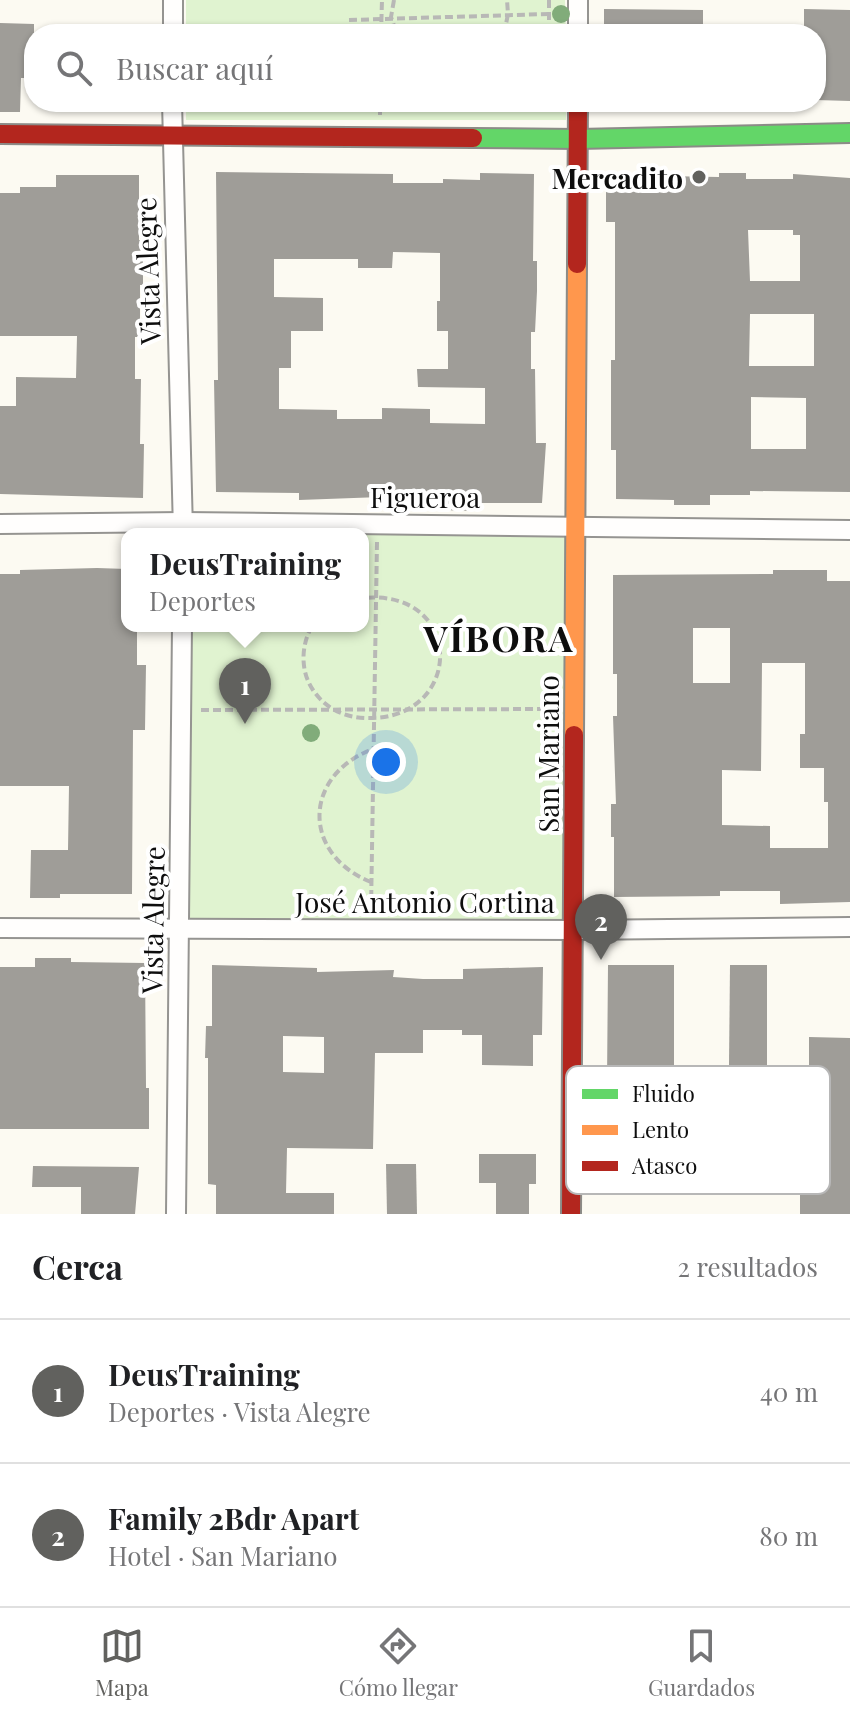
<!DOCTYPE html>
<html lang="es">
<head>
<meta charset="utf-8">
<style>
	body { margin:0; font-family:"Playfair Display",serif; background:#f6f6f6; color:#202124 }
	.you { position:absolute; left:386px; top:762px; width:28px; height:28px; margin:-20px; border:6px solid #fff; border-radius:50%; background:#1a73e8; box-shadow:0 0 0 12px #1a73e833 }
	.badge { display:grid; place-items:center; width:52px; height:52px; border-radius:50%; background:#61615e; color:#fff; font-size:26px; font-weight:700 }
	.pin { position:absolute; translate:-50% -66px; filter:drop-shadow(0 2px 4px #0008) }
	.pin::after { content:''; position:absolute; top:42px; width:28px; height:24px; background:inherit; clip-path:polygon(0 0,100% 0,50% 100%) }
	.popup { position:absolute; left:121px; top:528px; width:248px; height:104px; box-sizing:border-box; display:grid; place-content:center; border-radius:16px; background:#fff; filter:drop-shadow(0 2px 6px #0005); font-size:26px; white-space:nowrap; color:#757577 }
	.popup b { font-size:30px; color:#202124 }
	.popup::after { content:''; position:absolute; left:50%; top:100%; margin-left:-16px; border:16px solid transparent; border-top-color:#fff }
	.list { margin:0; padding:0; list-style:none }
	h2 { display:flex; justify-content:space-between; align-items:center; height:104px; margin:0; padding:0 32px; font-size:34px }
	h2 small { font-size:26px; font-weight:400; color:#757577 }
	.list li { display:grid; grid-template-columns:52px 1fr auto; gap:24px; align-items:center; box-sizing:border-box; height:144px; padding:0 32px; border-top:2px solid #e0e0e0 }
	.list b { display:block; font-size:30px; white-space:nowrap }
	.list p { margin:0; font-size:26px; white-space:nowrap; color:#757577 }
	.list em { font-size:26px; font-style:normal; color:#757577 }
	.icon { flex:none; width:44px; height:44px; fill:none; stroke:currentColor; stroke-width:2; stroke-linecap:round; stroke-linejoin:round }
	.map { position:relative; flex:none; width:850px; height:1214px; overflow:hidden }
	.search { position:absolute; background:#fff; box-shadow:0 2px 6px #0004; left:24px; right:24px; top:24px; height:88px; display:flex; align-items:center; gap:20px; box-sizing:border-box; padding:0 28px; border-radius:32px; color:#757577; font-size:30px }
	.sheet { height:392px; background:#fff }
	nav { display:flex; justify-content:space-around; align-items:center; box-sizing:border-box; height:112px; border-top:2px solid #e0e0e0; background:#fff; font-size:22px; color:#757577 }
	nav a { display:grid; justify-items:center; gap:4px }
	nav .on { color:#61615e }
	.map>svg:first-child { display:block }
	.green { fill:#e0f3d0 }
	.building { fill:#9f9d98; fill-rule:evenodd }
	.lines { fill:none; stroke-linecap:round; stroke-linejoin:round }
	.street-casing { stroke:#959491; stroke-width:22 }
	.fast-casing { stroke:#8c8b87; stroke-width:22 }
	.slow-casing { stroke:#8c8b87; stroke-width:22 }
	.jam-casing { stroke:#8c8b87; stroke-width:22 }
	.path { stroke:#b8b8b6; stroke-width:4; stroke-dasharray:8 4; stroke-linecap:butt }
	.street { stroke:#fffefd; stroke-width:18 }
	.fast { stroke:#63d668; stroke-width:18 }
	.slow { stroke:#ff974d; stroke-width:18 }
	.jam { stroke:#b3261e; stroke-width:18 }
	.tree { fill:#81ac7a }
	.poi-dot { fill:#61615e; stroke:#fff; stroke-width:3 }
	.labels { text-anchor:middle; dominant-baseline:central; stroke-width:8; stroke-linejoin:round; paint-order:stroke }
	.poi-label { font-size:28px; font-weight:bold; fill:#0e0e0e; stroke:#fff; text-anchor:end }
	.street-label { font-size:28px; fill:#0e0e0e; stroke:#fff }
	.district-label { font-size:36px; font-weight:bold; letter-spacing:2px; fill:#0e0e0e; stroke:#fff }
	.key { fill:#fff; stroke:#b7b7b7; stroke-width:2 }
	.key-label { font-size:22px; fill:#0e0e0e }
</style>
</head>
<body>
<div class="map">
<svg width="850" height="1214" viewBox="0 0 850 1214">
	<rect width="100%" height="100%" fill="#fcfaf2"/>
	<g class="green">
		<path d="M186,0H565L566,34H186Z"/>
		<rect x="186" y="102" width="380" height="18"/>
		<path d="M183,522L576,525L574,930L180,927L182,626H363V534H183Z"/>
	</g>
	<g class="building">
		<path d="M604,9L703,10V34H604Z"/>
		<path d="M804,9L850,10V101L816,100V34H804Z"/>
		<path d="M0,23L34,24V78H21L20,112H0Z"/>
		<path d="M216,172L393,174V183H443V179L480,180V173L534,174L533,261H537V291L535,332H531V369H535L536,443H546L542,503H477V511L438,510V498L402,497V501H381V497L299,500V493L216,492L214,380H218ZM393,252L440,253V301H437V331H448V369H417L418,387L485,388V424L430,423V409L382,408V419H337V410L279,409V368H291V331H323V298L274,297V259H358V268H392Z"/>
		<path d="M719,173H746V179H793V174L850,178V492L750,491V495H710V505H674V500L616,499V450H611V360H615V222H606V175L719,177ZM748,230H793V235H800V281H750ZM750,314H814V366H749ZM751,397L806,398V449H751Z"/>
		<path d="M56,175H139V240H143V285H140V337H135V379H141L140,444H144L143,498L0,494V406H16V377L76,378L77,336H0V193H20V187H56Z"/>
		<path d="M97,568L127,569V626H137V665H146L145,730H133L132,894H60V898H30L31,850H68L69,786H0V574H20V570Z"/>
		<path d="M773,570H827V581H850V902L780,904V891H720V896L614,897V837H611V804H616L613,716H617V674H613V575L773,574ZM693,628H730V683H693ZM762,663H805V734H800V768H824V802H828V848H770V826L722,825V770L761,771Z"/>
		<path d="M35,958H71V962L145,963L146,1088H149V1129H0V967H35Z"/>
		<path d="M212,965L317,968V972L394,970L393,977L423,979H463V969L543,967L542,1035H533V1066L482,1065V1035H462V1030H423V1053H375L373,1149L287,1148L286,1193H334V1214H216V1185L208,1184V1058H205L206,1026H212ZM283,1036L324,1037V1073L283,1072Z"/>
		<path d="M608,965H674V1154H703V1184L618,1183V1122L611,1121V1082H607Z"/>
		<path d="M730,965H767V1065H729Z"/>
		<path d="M809,1037L850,1038V1214H800V1177H787V1137H809Z"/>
		<path d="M479,1154H536V1184H529V1214H496V1183H479Z"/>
		<path d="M386,1164H416L417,1214H387Z"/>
		<path d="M33,1166L139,1167L135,1214H81V1187H32Z"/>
	</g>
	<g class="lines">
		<g class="street-casing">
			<g id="street">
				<path d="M578,0V34"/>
				<path d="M173,34V0"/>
				<path d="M172,102L183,531"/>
				<path d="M0,524L183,522L850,530"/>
				<path d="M0,928L574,930L850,927"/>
				<path d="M176,1214L182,626"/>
			</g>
		</g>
		<g class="fast-casing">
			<path id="fast" d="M473,138L578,139L850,133"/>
		</g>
		<g class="slow-casing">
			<path id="slow" d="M574,735L577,264"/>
		</g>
		<g class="jam-casing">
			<g id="jam">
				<path d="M0,134L473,138"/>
				<path d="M577,264L578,102"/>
				<path d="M571,1214L574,735"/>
			</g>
		</g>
		<g class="path">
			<path d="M394,0L391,17L397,34"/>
			<path d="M549,0V34"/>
			<path d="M349,20L549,14"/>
			<path d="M381,34L382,0"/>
			<path d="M504,34L508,14L507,0"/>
			<path d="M380,115V102"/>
			<path d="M312,626C301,645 300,671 313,690C325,708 343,717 365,718C465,722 466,588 363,598"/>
			<path d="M201,710L553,709"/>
			<path d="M371,882C301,854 303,775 373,749"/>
			<path d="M371,910L377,542"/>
		</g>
		<use href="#street" class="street"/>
		<use href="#fast" class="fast"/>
		<use href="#slow" class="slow"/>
		<use href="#jam" class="jam"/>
	</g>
	<g class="tree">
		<circle cx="561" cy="14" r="9"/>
		<circle cx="311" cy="733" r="9"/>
	</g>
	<circle class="poi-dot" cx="699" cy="177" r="8"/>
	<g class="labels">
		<g class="poi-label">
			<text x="683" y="177">Mercadito</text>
		</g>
		<g class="street-label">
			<text transform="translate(147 271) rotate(-92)">Vista Alegre</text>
			<text x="425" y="496">Figueroa</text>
			<text transform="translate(547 754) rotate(-90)">San Mariano</text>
			<text x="425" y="901">José Antonio Cortina</text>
			<text transform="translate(152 920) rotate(-89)">Vista Alegre</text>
		</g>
		<g class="district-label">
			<text x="499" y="637">VÍBORA</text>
		</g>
	</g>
	<rect x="566" y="1066" width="264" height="128" rx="12" class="key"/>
	<rect x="582" y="1089" width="36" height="10" fill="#63d668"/>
	<rect x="582" y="1125" width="36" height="10" fill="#ff974d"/>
	<rect x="582" y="1161" width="36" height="10" fill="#b3261e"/>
	<g class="key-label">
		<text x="632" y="1102">Fluido</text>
		<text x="632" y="1138">Lento</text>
		<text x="632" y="1174">Atasco</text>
	</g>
</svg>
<div class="you"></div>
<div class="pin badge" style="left:245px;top:724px">1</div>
<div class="popup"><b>DeusTraining</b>Deportes</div>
<div class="pin badge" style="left:601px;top:960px">2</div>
<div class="search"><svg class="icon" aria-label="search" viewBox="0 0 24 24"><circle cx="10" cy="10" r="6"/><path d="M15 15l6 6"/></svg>Buscar aquí</div>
</div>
<section class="sheet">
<h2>Cerca<small>2 resultados</small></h2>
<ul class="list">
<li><span class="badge">1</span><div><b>DeusTraining</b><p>Deportes · Vista Alegre</p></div><em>40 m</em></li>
<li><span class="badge">2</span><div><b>Family 2Bdr Apart</b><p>Hotel · San Mariano</p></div><em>80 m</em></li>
</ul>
</section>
<nav>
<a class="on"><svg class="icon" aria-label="map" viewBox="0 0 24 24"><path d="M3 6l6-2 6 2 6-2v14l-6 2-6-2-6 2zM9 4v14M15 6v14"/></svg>Mapa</a>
<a><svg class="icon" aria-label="directions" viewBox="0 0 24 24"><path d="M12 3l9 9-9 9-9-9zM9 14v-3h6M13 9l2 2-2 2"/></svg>Cómo llegar</a>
<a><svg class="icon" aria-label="saved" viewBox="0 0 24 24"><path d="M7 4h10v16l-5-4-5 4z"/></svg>Guardados</a>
</nav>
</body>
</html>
